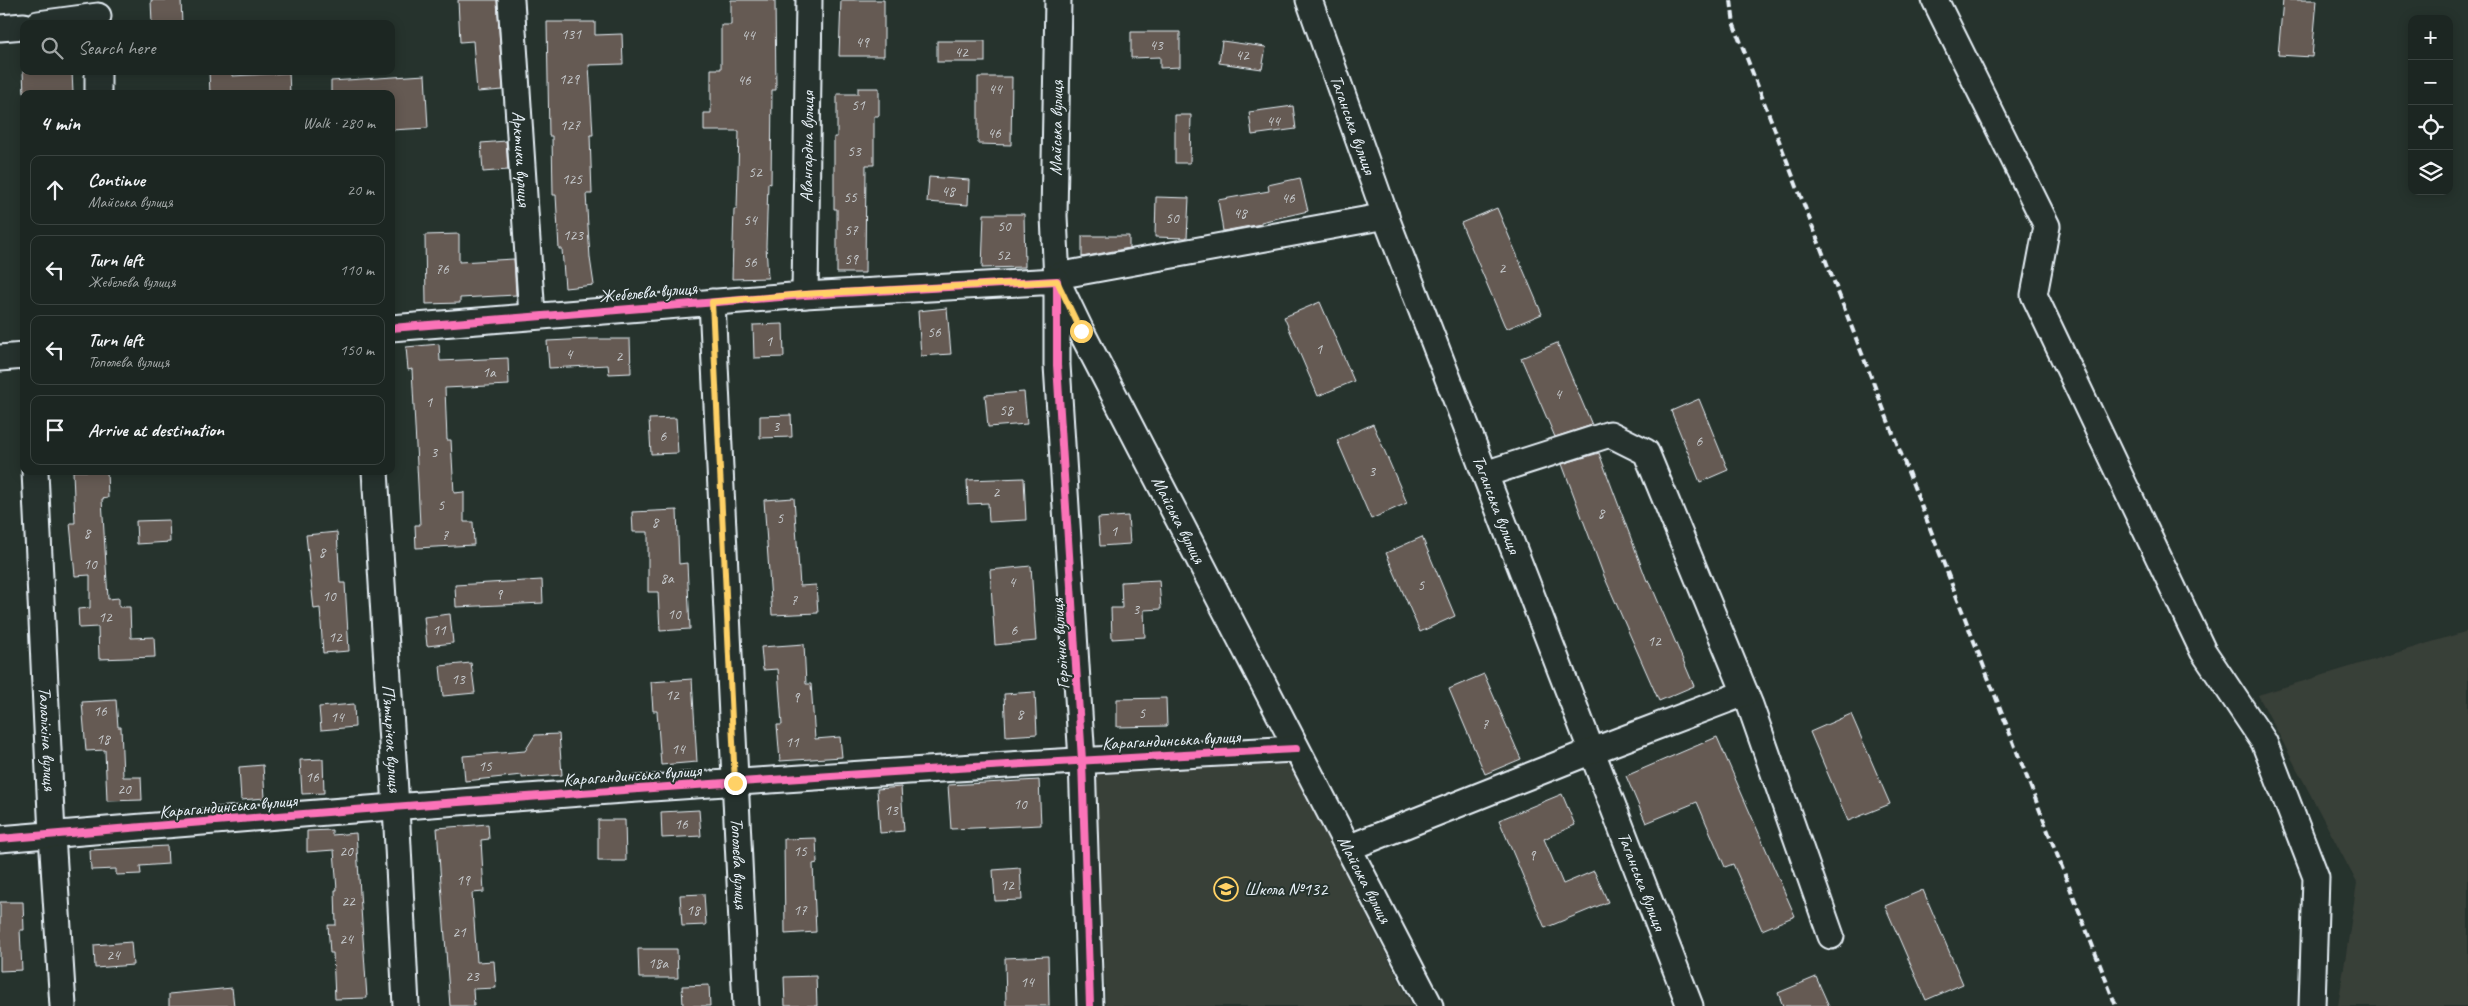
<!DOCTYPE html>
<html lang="en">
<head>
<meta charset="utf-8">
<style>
	body { margin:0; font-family:Caveat,sans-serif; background:#29322f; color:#f1f3f6 }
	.controls { position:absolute; right:15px; top:15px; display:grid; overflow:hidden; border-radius:10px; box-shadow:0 2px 12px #0003 }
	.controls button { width:45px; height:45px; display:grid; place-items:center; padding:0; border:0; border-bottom:1px solid #3a4340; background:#1c2622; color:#f1f3f6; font:25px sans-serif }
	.stop { position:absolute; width:15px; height:15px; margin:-11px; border:4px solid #ffd166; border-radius:50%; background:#fff }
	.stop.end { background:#ffd166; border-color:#fff; box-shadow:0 1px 5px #0008 }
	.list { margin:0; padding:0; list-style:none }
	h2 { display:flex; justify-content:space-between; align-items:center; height:65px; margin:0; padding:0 20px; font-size:21px }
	h2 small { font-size:16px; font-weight:400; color:#a0a5a5 }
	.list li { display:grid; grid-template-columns:32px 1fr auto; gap:15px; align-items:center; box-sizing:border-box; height:70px; margin:0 10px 10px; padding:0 10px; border:1px solid #3a4340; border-radius:10px }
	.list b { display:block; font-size:19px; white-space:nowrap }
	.list p { margin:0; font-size:16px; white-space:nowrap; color:#a0a5a5 }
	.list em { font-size:16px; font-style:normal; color:#a0a5a5 }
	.icon { flex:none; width:28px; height:28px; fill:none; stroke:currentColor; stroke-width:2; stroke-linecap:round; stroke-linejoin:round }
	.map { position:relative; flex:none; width:2468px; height:1006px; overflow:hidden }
	.search { position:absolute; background:#1c2622; box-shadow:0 2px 12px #0003; left:20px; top:20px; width:375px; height:55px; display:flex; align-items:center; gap:12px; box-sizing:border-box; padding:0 18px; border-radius:10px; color:#a0a5a5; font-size:19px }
	.panel { position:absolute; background:#1c2622; box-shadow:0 2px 12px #0003; left:20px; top:90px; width:375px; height:385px; border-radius:10px }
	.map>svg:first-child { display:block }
	.built { fill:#393f38 }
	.building { fill:#655a52; stroke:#e8f1f8 }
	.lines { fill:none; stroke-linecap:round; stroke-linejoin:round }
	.minor-casing { stroke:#e8f1f8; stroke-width:29 }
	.minor { stroke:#26332d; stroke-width:25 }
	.rail { stroke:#e8f1f8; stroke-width:4; stroke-dasharray:8 4; stroke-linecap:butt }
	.cycleway-casing { stroke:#26332d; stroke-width:11 }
	.cycleway { stroke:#fb73b8; stroke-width:8 }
	.route { stroke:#ffd166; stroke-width:6 }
	.labels { text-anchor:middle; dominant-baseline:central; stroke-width:4; stroke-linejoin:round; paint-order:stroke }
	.number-label { font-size:15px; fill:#c7cbce }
	.street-label { font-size:18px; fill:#e8f1f8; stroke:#26332d }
	.poi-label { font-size:18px; fill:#e8f1f8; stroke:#26332d; text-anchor:start }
</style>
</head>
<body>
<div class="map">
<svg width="2468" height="1006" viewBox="0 0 2468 1006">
	<rect width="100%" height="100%" fill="#26332d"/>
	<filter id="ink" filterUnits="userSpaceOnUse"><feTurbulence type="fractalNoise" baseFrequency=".02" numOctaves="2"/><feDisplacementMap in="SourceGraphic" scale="10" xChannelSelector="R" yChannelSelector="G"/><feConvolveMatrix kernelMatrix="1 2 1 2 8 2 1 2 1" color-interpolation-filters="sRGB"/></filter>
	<g filter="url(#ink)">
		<g class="built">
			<path d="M2468,631V1006H2338L2357,883L2258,695Z"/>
			<path d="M1287,759L1412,1006H1106L1094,771Z"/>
		</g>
		<g class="building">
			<path d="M151,0H181L182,24H152Z"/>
			<path d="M458,0H497L503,90L477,92L473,41L460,42Z"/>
			<path d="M731,0H775L776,90H772L771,184L768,183L766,246L768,278L732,279L734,209H737L739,131H704V113H711V69H721V25H731Z"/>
			<path d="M841,0H884V56H839Z"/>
			<path d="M2283,0H2317L2312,57L2278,55Z"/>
			<path d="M547,22H595V35L622,34L623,64L589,65L593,135H590L592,194H586L590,258L594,285L565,288L562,249H559L556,195H553L552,136H549Z"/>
			<path d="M1131,32H1180V67L1160,68V57L1131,58Z"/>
			<rect x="937" y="41" width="48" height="21"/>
			<path d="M1222,41L1266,47L1262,69L1219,63Z"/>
			<path d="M23,71H72L73,94H24Z"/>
			<path d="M209,71H232V76L289,73L290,94H210Z"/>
			<path d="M425,75L428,128L391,130V94H331V81Z"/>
			<path d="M978,77H1012L1011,145L978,144Z"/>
			<path d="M858,88H879V116H874V165H866L865,273H837V209H834V137H837V94H858Z"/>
			<path d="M1293,106L1296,129L1252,135L1249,112Z"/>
			<path d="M1175,115H1191L1190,163H1175Z"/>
			<path d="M506,141L508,170L483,172L481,143Z"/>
			<path d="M929,177L969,180L968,205L927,202Z"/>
			<path d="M1300,178L1308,211L1261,222V224L1223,231L1218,200L1269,191L1268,185Z"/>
			<path d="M1156,197L1189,198L1187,238L1155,237Z"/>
			<path d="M1497,208L1542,314L1506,329L1461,223Z"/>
			<path d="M984,214H1024L1025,267L982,268Z"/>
			<path d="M459,234V262L514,259L516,295L460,298V303L426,304L425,235Z"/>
			<path d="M1082,236H1129V248L1082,257Z"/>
			<path d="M1320,302L1354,381L1318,396L1284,317Z"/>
			<path d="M947,308L951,354L921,356L918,311Z"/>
			<path d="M783,324L784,357L754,358L753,325Z"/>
			<path d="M590,339H630L631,373L609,374L608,365L549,368L547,341Z"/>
			<path d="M1557,343L1592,425L1555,437L1521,358Z"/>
			<path d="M439,344L440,361L508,358L509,385L445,388L447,440H451L454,493L464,492V522H473L474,545L416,548L415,525H420L417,465L412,369L408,370L406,347Z"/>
			<path d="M1024,392L1027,424L988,427L985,395Z"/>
			<path d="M1699,399L1728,470L1700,482L1671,411Z"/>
			<path d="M791,415L792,437L760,438V416Z"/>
			<path d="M676,418L678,453L651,454L649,419Z"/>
			<path d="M1373,424L1407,503L1371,519L1337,440Z"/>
			<path d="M1599,453L1647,581L1649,580L1694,686L1659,701L1604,576L1562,464Z"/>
			<path d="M73,471H107L108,498L102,499L108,599L119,598V607H130L131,638L154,637L155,657L99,659L98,627L79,628L78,609L90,608V575L75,576L70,523H75Z"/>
			<path d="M1024,478L1026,520L989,522L988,503L968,504L967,480Z"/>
			<path d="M794,498L800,586L816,585L818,613L772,615L764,500Z"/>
			<path d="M677,510L679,564L687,563L690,629L660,631L658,592H648V532H633L632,512Z"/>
			<path d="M1128,516L1130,544L1100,546L1098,518Z"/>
			<path d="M169,520L170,542L137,544L136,521Z"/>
			<path d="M337,532L340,583H345L349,651L323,653L320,608L314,609L306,535Z"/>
			<path d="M1422,537L1455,616L1420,632L1386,553Z"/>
			<path d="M1031,566L1036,641L995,645L990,570Z"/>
			<path d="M542,580L543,603L456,607L455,585Z"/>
			<path d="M1159,580L1161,609L1144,610L1145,637L1112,639L1111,608H1122L1121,582Z"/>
			<path d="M450,614L453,643L427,646L424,617Z"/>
			<path d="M804,644L806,684H811L815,739L840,737L842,757L780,761L777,725H782L778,669L763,670L761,647Z"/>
			<path d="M471,663L475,693L443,696L440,666Z"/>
			<path d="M1484,674L1521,759L1485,774L1449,689Z"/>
			<path d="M692,679L697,762L661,765L657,711H653L651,682Z"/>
			<path d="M1035,692L1037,734L1006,736L1004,694Z"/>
			<path d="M1166,698L1167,726L1117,727V699Z"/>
			<path d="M116,700L118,727H121L123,777H141L142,800L107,801L105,750L86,751L82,702Z"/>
			<path d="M354,704L355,727L321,730L319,707Z"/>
			<path d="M1851,714L1890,804L1848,821L1810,732Z"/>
			<path d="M559,734L562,775L522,778V775L465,781L463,756L525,751L535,735Z"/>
			<path d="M1717,737L1795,916L1762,930L1733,864L1725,867L1697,802L1646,823L1626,776Z"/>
			<path d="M323,759L324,793L302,794L300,760Z"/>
			<path d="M263,765L265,798L241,800L239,767Z"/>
			<path d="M1039,780L1041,825L951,829L948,785Z"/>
			<path d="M901,787L904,831L880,833L877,789Z"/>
			<path d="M1562,794L1575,825L1544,839L1563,884L1594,871L1608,902L1545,928L1499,820Z"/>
			<path d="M699,810L701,836L662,838L661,812Z"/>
			<path d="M598,820H625L626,861H598Z"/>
			<path d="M488,824L489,839L481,840L484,892L472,893L477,962L494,961L496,988L473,989L474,1006H450L437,828Z"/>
			<path d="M332,830V835L356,833L367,998L335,999L333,953H330L328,925H336L335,890H337L334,850L307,852V831Z"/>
			<path d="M816,838L817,863L813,864L816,932L785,934L784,839Z"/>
			<path d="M167,846L168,864L140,866L141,874L116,875V869L91,870L90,850Z"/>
			<path d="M1020,868L1022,900L995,901L993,870Z"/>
			<path d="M1923,890L1963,984L1926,1000L1885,906Z"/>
			<path d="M704,894L706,925L682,926L680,895Z"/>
			<path d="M0,902H23L24,930H20L22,970L0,971Z"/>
			<path d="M131,942L133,965L95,968L94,945Z"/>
			<path d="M638,949H677L678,978H639Z"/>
			<path d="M1048,956L1049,1006H1006L1005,958Z"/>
			<path d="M816,976L817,1006H785L784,977Z"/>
			<path d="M1816,977L1829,1006H1783L1778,993Z"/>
			<path d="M709,985L710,1006H683L682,986Z"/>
			<path d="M232,988L234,1006H169V994Z"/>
		</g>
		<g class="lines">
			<g class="minor-casing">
				<g id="minor">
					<path id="s1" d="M511,0L532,316"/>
					<path id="s2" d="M1058,0L1054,216L1057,281L1081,331L1430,1006"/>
					<path id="s3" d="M1309,0L1388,223L1690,1006"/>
					<path d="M1935,0L2047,226L2034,295L2203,651L2264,742L2316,877L2312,1006"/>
					<path d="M38,24L98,16"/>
					<path d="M0,28L24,26"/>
					<path d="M98,94V71"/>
					<path d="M1057,276L1386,216"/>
					<path id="s4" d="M805,295L809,0"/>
					<path id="s5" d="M712,302L746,1006"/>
					<path d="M391,328L805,295L1057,281V365L1082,760L1090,1006"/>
					<path d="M0,358L24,356"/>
					<path id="s6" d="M35,471L52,835L63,1006"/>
					<path id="s7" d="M375,471L396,807L406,1006"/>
					<path d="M1485,474L1610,434L1646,452L1750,705L1831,936"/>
					<path d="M0,839C431,802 864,771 1296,749"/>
					<path d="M1348,848L1592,751L1745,693"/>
				</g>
			</g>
			<use href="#minor" class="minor"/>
			<path class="rail" d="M1731,0L1734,25L2116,1006"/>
			<g class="cycleway-casing">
				<g id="cycleway">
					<path d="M391,328L805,295L1057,281V365L1082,760L1090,1006"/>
					<path d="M0,839C431,802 864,771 1296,749"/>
				</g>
			</g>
			<use href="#cycleway" class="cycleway"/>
		</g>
	</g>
	<g class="lines" filter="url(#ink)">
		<path class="route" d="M735,783L712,302L805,294L1057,281L1081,331"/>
	</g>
	<defs>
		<g id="school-ring" transform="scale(1.25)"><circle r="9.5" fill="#26332d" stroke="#ffd166" stroke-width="1.5"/><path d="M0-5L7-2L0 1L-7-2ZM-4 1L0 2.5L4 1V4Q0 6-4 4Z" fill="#ffd166"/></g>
	</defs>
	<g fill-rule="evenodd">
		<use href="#school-ring" x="1226" y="889"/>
	</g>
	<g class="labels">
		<g class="number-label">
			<text x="571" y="34">131</text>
			<text x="748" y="35">44</text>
			<text x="862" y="42">49</text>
			<text x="1156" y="45">43</text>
			<text x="961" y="52">42</text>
			<text x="1242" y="55">42</text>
			<text x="569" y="79">129</text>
			<text x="744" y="80">46</text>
			<text x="995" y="89">44</text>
			<text x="858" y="105">51</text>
			<text x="1273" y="121">44</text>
			<text x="570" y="125">127</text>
			<text x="994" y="133">46</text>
			<text x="854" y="151">53</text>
			<text x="755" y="172">52</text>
			<text x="572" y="179">125</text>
			<text x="948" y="191">48</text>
			<text x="850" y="197">55</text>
			<text x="1288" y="198">46</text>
			<text x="1240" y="213">48</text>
			<text x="1172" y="218">50</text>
			<text x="750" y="220">54</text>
			<text x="1004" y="226">50</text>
			<text x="851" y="230">57</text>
			<text x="573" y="235">123</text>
			<text x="1003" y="255">52</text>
			<text x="851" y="259">59</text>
			<text x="750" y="262">56</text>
			<text x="1502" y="268">2</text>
			<text x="442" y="269">76</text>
			<text x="934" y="332">56</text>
			<text x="769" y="341">1</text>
			<text x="1319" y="349">1</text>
			<text x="569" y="354">4</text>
			<text x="619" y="356">2</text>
			<text x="489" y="372">1а</text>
			<text x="1558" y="394">4</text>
			<text x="429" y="402">1</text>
			<text x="1006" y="410">58</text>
			<text x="776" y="426">3</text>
			<text x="663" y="436">6</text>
			<text x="1699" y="441">6</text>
			<text x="434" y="452">3</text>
			<text x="1372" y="471">3</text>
			<text x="996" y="492">2</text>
			<text x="441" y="505">5</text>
			<text x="1601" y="513">8</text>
			<text x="780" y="518">5</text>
			<text x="655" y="522">8</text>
			<text x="1114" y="531">1</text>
			<text x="87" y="533">8</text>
			<text x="445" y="535">7</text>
			<text x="322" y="552">8</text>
			<text x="90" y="564">10</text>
			<text x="667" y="578">8а</text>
			<text x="1012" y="582">4</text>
			<text x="1421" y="585">5</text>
			<text x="499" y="594">9</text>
			<text x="329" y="596">10</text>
			<text x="794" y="600">7</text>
			<text x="1136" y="609">3</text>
			<text x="674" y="614">10</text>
			<text x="105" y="617">12</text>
			<text x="439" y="630">11</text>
			<text x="1014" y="630">6</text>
			<text x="335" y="637">12</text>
			<text x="1654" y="641">12</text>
			<text x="458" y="679">13</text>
			<text x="672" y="695">12</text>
			<text x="796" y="697">9</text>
			<text x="100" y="711">16</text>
			<text x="1142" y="713">5</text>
			<text x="1020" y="714">8</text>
			<text x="337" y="717">14</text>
			<text x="1485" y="724">7</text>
			<text x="103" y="739">18</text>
			<text x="792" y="742">11</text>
			<text x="678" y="749">14</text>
			<text x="485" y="766">15</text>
			<text x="312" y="777">16</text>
			<text x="124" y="789">20</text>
			<text x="1020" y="804">10</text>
			<text x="891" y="810">13</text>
			<text x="681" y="824">16</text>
			<text x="346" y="851">20</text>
			<text x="800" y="851">15</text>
			<text x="1532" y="855">9</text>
			<text x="463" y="880">19</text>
			<text x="1007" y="885">12</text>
			<text x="348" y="901">22</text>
			<text x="693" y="910">18</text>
			<text x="800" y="910">17</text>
			<text x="459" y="932">21</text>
			<text x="346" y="939">24</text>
			<text x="113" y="955">24</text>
			<text x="658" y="963">18а</text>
			<text x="472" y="976">23</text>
			<text x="1027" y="982">14</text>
		</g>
		<g class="street-label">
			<text stroke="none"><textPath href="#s3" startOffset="132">Таганська вулиця</textPath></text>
			<text transform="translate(1056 128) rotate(-89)">Майська вулиця</text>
			<text stroke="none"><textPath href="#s4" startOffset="148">Авангардна вулиця</textPath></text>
			<text stroke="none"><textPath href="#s1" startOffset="159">Арктики вулиця</textPath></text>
			<text transform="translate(648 292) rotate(-5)">Жебелєва вулиця</text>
			<text stroke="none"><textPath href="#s3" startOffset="538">Таганська вулиця</textPath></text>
			<text stroke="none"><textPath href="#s2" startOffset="549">Майська вулиця</textPath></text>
			<text transform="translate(1060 644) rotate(-94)">Героїчна вулиця</text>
			<text stroke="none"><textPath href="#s6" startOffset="268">Талаліхіна вулиця</textPath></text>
			<text stroke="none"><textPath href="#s7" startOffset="268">П’ятирічок вулиця</textPath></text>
			<text transform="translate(1171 740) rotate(-3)">Карагандинська вулиця</text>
			<text transform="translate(632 775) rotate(-4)">Карагандинська вулиця</text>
			<text transform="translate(228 806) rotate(-5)">Карагандинська вулиця</text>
			<text stroke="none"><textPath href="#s5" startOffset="562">Тополєва вулиця</textPath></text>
			<text stroke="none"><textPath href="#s2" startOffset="954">Майська вулиця</textPath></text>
			<text stroke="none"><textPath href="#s3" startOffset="942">Таганська вулиця</textPath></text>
		</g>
		<g class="poi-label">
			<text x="1244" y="889">Школа №132</text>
		</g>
	</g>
</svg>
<div class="controls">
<button>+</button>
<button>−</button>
<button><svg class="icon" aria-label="locate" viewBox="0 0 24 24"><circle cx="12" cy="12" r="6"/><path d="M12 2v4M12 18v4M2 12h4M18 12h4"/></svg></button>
<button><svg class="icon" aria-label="layers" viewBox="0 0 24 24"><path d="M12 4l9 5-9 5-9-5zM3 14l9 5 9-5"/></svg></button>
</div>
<div class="stop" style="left:1081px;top:331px"></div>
<div class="stop end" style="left:735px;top:783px"></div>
<div class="search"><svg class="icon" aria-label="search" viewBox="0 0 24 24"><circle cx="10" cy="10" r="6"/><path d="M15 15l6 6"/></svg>Search here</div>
<section class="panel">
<h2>4 min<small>Walk · 280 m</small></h2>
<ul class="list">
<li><svg class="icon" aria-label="ahead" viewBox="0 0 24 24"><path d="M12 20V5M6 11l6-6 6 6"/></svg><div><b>Continue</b><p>Майська вулиця</p></div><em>20 m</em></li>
<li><svg class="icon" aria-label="left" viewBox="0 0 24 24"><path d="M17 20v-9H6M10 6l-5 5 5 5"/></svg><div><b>Turn left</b><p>Жебелєва вулиця</p></div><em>110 m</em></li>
<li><svg class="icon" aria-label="left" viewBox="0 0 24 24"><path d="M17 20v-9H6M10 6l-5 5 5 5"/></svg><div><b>Turn left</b><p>Тополєва вулиця</p></div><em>150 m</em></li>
<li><svg class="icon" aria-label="arrive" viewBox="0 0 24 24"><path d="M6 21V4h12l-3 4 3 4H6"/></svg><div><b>Arrive at destination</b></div></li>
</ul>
</section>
</div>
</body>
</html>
